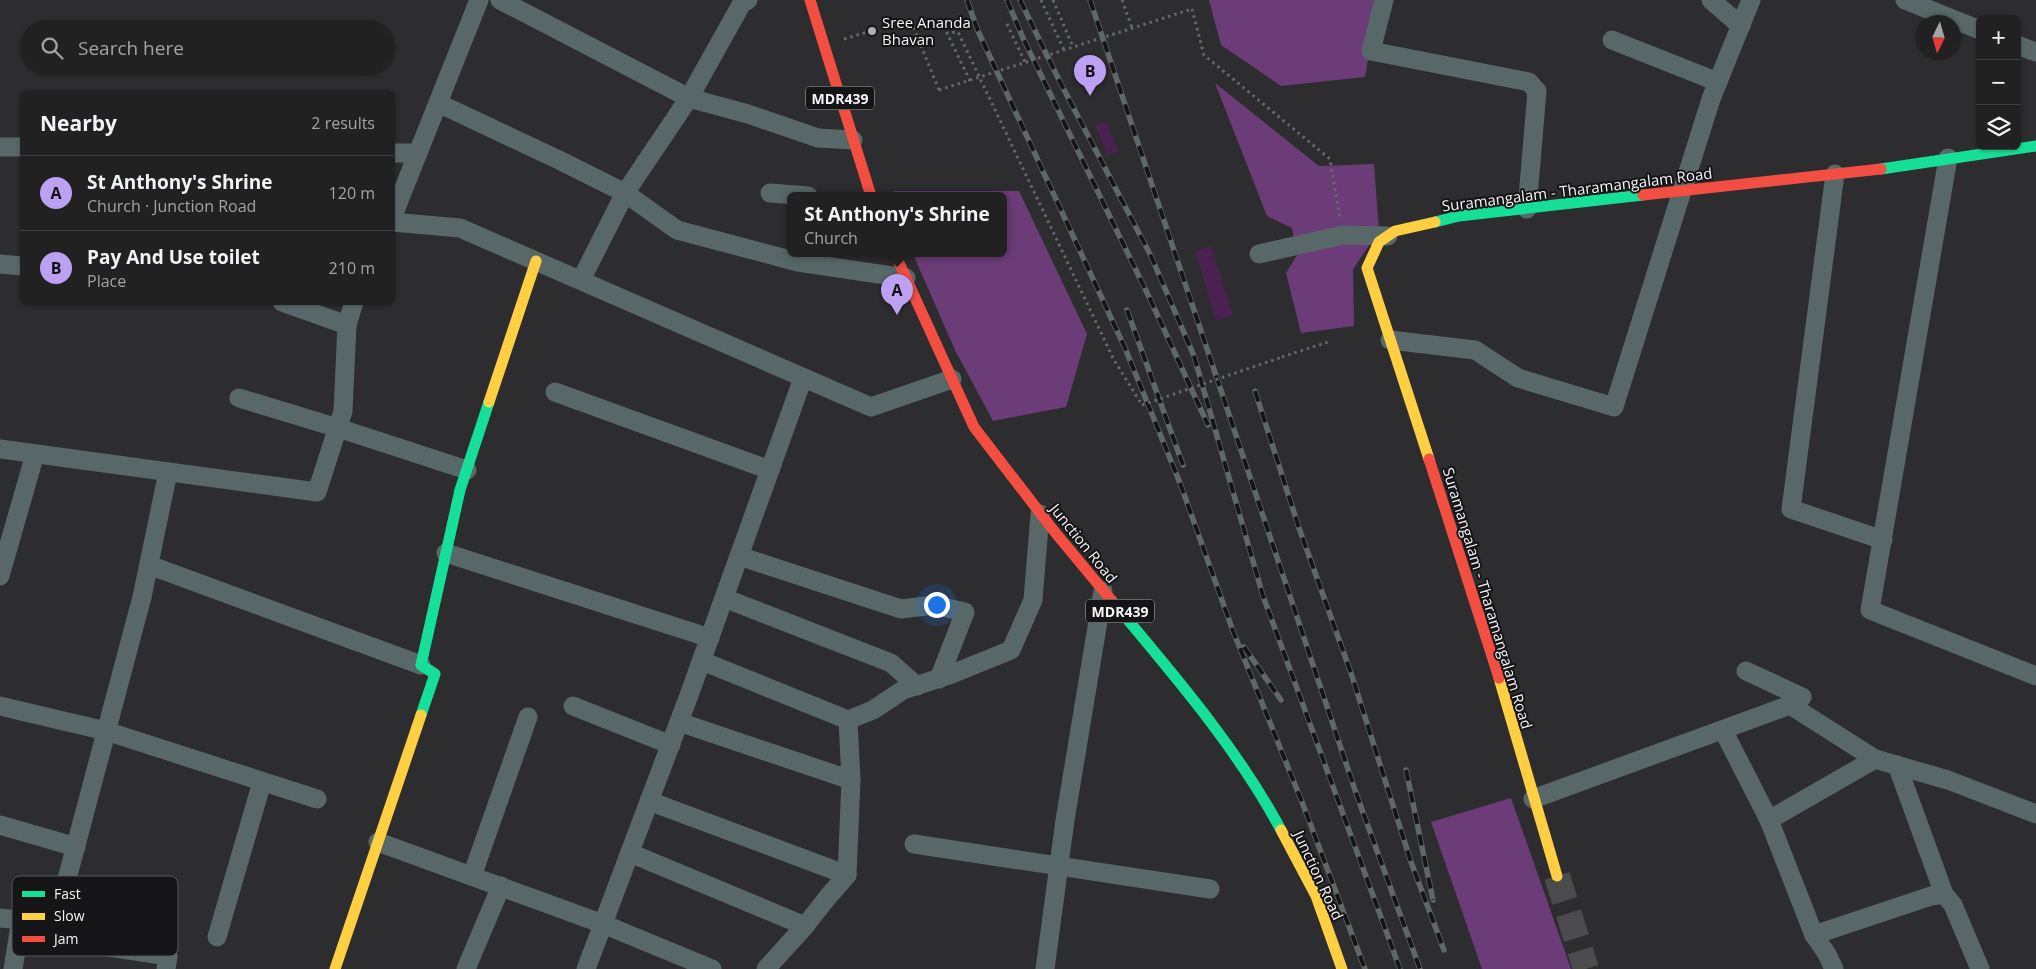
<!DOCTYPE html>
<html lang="en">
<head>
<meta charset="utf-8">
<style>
	body { margin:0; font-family:"Open Sans",sans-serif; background:#2e2e2f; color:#f1f3f6 }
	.controls { position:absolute; right:15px; top:15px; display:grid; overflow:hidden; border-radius:8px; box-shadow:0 1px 4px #0004 }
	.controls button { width:45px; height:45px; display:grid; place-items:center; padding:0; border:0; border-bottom:1px solid #3f3e40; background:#222122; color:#f1f3f6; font:25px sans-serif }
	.compass { position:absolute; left:1916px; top:15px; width:45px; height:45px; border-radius:50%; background:#222122; box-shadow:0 1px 4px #0004; rotate:185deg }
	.you { position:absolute; left:936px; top:604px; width:18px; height:18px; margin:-12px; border:4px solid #fff; border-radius:50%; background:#1a73e8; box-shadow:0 0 0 8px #1a73e833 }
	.badge { display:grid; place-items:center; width:32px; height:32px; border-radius:50%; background:#bca0f2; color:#111; font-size:16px; font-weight:700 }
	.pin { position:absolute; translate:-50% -41px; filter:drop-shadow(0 1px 2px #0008) }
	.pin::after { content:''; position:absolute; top:26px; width:18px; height:15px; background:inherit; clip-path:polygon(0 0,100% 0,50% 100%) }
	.popup { position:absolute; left:787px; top:192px; width:220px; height:65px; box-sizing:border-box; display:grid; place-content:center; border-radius:8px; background:#222122; filter:drop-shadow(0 1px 4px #0005); font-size:16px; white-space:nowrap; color:#a2a3a5 }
	.popup b { font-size:19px; color:#f1f3f6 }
	.popup::after { content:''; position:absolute; left:50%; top:100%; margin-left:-10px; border:10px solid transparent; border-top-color:#222122 }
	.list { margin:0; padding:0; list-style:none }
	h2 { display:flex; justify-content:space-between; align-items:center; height:65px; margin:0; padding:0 20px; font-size:21px }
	h2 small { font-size:16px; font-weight:400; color:#a2a3a5 }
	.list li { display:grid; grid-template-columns:32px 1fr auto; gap:15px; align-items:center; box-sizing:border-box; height:75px; padding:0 20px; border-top:1px solid #3f3e40 }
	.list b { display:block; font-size:19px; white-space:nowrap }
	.list p { margin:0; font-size:16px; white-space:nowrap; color:#a2a3a5 }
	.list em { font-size:16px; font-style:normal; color:#a2a3a5 }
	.icon { flex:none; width:28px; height:28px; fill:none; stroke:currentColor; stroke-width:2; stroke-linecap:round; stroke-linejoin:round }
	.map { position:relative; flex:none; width:2036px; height:969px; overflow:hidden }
	.search { position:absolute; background:#222122; box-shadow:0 1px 4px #0004; left:20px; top:20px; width:375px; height:55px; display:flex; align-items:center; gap:12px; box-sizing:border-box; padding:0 18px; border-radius:28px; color:#a2a3a5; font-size:19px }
	.panel { position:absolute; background:#222122; box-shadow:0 1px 4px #0004; left:20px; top:90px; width:375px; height:215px; border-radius:8px }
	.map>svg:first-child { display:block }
	.green { fill:#492252 }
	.forest { fill:#6c3c78 }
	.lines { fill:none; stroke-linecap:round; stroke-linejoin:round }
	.secondary-tunnel { stroke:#4b4a4c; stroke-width:26; stroke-dasharray:26 13; stroke-linecap:butt }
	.path { stroke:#636a6b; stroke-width:3; stroke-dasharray:2.5 4; stroke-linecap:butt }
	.street { stroke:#586868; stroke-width:19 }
	.fast { stroke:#16e098; stroke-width:11 }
	.slow { stroke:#ffcf43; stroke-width:11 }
	.jam { stroke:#f24e42; stroke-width:11 }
	.rail-casing { stroke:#5f6869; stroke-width:5.5 }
	.rail { stroke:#151416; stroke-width:4; stroke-dasharray:11; stroke-linecap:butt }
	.path-bridge { stroke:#636a6b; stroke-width:3; stroke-dasharray:2.5 4; stroke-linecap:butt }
	.poi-dot { fill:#b0aeb1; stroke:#151416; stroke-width:2 }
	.labels { text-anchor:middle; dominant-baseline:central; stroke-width:4; stroke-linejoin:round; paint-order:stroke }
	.shield { fill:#151416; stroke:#b2b1b4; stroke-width:1 }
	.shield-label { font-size:14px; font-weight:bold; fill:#f6f4f7 }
	.poi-label { font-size:15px; fill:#f6f4f7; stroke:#151416; text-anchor:start }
	.street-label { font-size:15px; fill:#f6f4f7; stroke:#151416 }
	.key { fill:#151416; stroke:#58575a; stroke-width:1 }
	.key-label { font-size:14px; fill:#f6f4f7 }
</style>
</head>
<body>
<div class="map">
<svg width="2036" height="969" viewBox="0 0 2036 969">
	<rect width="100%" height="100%" fill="#2d2c2e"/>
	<g class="green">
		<path d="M1106,121L1118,151L1108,156L1095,125Z"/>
		<path d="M1211,246L1233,315L1216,321L1195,251Z"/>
	</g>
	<g class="forest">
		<path d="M1209,0H1378L1365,77L1281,86L1221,45Z"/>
		<path d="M1215,83L1319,166L1374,164L1379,231L1353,269L1354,326L1301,333L1286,273L1297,255L1292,228L1267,216Z"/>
		<path d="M894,191H1019L1087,334L1066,407L993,421L955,350L913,254H1003V196H894Z"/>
		<path d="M1511,798L1571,969H1482L1431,822Z"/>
	</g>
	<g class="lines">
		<path class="secondary-tunnel" d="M1557,876L1586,969"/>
		<g class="path">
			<path d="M1041,0L1064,50"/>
			<path d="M1053,0L1073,47"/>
			<path d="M1122,0L1132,28"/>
			<path d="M1192,9L1204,55L1330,159L1340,219"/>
			<path d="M1007,24L1025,62"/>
			<path d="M844,39L910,19L939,90"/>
			<path d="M970,81L947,33L958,32L1114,360L1142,405"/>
			<path d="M1282,357L1328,342"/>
		</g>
		<g class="street">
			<path d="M500,0L689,98L748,114L818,138L853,140"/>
			<path d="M1384,0L1371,51L1529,82L1537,91L1527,209"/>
			<path d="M1711,0L1741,26"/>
			<path d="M1905,0L1980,30"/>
			<path d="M1612,40L1718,82"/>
			<path d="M2017,45L2036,52"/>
			<path d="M438,103L559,160L625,193L677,230L798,262L906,278"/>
			<path d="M0,147H22"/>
			<path d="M392,153H418"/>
			<path d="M1948,158L1870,610L2036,676"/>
			<path d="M1835,174L1791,509L1883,540"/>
			<path d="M770,193L808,196"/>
			<path d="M392,218L479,0"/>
			<path d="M392,222L460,228L871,407L952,379"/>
			<path d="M1259,254L1343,235L1388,236"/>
			<path d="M0,264L22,266"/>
			<path d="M581,280L625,193L689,98L742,3L748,0"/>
			<path d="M282,302L347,325L354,302"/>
			<path d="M1390,340L1475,350L1518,378L1614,407L1711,99L1751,0"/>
			<path d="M555,392L770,470"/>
			<path d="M239,398L338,428L467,470"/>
			<path d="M0,449L317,492L343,411L347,325"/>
			<path d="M446,553L710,638"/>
			<path d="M739,556L901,609L934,605L965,612L939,679"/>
			<path d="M149,565L421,665"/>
			<path d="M0,576L35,454"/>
			<path d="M724,598L891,663L917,686"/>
			<path d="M702,661L848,720"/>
			<path d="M1746,671L1802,697"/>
			<path d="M1790,705L1875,759L1948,780L2036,814"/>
			<path d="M0,706L106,731L317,799"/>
			<path d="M573,706L671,745"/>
			<path d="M679,722L851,780"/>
			<path d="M1723,730L1769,820"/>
			<path d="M1897,765L1944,894L1953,905L1980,969"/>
			<path d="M1533,799L1790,705L1802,697"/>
			<path d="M649,801L847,875"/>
			<path d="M0,825L76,847"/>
			<path d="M378,842L603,924L712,969"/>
			<path d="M914,844L1210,889"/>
			<path d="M630,853L805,926"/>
			<path d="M472,876L528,717"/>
			<path d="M0,918L55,924L142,597L168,472"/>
			<path d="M55,924L50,938L168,956L166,969"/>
			<path d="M1814,935L1931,896L1944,894"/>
			<path d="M217,937L262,782"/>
			<path d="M13,969L21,920"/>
			<path d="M466,969L501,886"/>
			<path d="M586,969L688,698L803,378"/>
			<path d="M766,969L805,926L827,898L847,875L851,780L848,720L873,710L903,690L952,674L1011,650L1033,600L1040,514"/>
			<path d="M1045,969L1065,820L1103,591"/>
			<path d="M1834,969L1827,954L1814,935L1769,820L1875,759"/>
		</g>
		<g class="fast">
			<path d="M1881,169L2036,146"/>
			<path d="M1435,222L1459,216L1643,195"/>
			<path d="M1112,601C1172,673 1236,746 1281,830"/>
			<path d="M421,715L435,674L421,665L460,490L489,402"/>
		</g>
		<g class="slow">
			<path d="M489,402L536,261"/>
			<path d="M1429,459L1367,268L1379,242L1395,231L1435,222"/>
			<path d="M1499,678L1557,876"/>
			<path d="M1281,830L1316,896L1342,969"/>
			<path d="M335,969L421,715"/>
		</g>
		<g class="jam">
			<path d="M810,0L871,196"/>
			<path d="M1643,195L1881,169"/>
			<path d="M895,254L974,427L1054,531L1112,601"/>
			<path d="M1429,459L1499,678"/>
		</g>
		<g class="rail-casing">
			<g id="rail">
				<path d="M967,0L978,31L1125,348L1180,483L1233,631L1302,802L1365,969"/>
				<path d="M1007,0L1023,38L1150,299L1208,425"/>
				<path d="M1020,0L1061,84L1151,256L1194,356L1263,596L1400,969"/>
				<path d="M1090,0L1356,793L1420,969"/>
				<path d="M1127,310L1183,465"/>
				<path d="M1255,391L1299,528L1351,673L1411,862L1444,950"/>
				<path d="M1244,647L1281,700"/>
				<path d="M1406,770L1433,900"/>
			</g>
		</g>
		<use href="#rail" class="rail"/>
		<g class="path-bridge">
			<path d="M939,90L1192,9"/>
			<path d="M1142,405L1282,357"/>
		</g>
	</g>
	<circle class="poi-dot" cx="872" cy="31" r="5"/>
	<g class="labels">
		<g class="shield">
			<rect x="806" y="86.5" width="68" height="23" rx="4"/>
			<rect x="1086" y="599.5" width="68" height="23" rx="4"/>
		</g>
		<g class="shield-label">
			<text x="840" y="98">MDR439</text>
			<text x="1120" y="611">MDR439</text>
		</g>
		<g class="poi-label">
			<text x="882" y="22">Sree Ananda<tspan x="882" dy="17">Bhavan</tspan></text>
		</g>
		<g class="street-label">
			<text transform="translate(1577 189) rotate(-7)">Suramangalam - Tharamangalam Road</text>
			<text transform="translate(1084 543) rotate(51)">Junction Road</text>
			<text transform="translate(1488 598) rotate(73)">Suramangalam - Tharamangalam Road</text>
			<text transform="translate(1319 875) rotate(65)">Junction Road</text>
		</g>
	</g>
	<rect x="12" y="876" width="166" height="80" rx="8" class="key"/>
	<rect x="22" y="891" width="23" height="6" fill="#16e098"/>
	<rect x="22" y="913" width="23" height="7" fill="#ffcf43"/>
	<rect x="22" y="936" width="23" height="6" fill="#f24e42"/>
	<g class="key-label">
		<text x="54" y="899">Fast</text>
		<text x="54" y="921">Slow</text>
		<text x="54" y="944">Jam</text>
	</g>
</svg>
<div class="controls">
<button>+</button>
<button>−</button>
<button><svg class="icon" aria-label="layers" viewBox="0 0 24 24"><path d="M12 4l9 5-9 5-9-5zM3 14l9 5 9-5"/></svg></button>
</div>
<svg class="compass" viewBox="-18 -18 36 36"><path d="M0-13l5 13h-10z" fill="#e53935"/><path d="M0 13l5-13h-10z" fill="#a2a3a5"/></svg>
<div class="you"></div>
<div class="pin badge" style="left:897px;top:315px">A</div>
<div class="popup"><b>St Anthony's Shrine</b>Church</div>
<div class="pin badge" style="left:1090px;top:96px">B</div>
<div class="search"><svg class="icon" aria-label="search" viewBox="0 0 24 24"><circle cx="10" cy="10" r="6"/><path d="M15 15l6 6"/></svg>Search here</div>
<section class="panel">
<h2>Nearby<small>2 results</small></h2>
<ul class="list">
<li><span class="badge">A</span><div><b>St Anthony's Shrine</b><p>Church · Junction Road</p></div><em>120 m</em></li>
<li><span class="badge">B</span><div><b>Pay And Use toilet</b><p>Place</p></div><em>210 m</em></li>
</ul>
</section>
</div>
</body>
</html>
